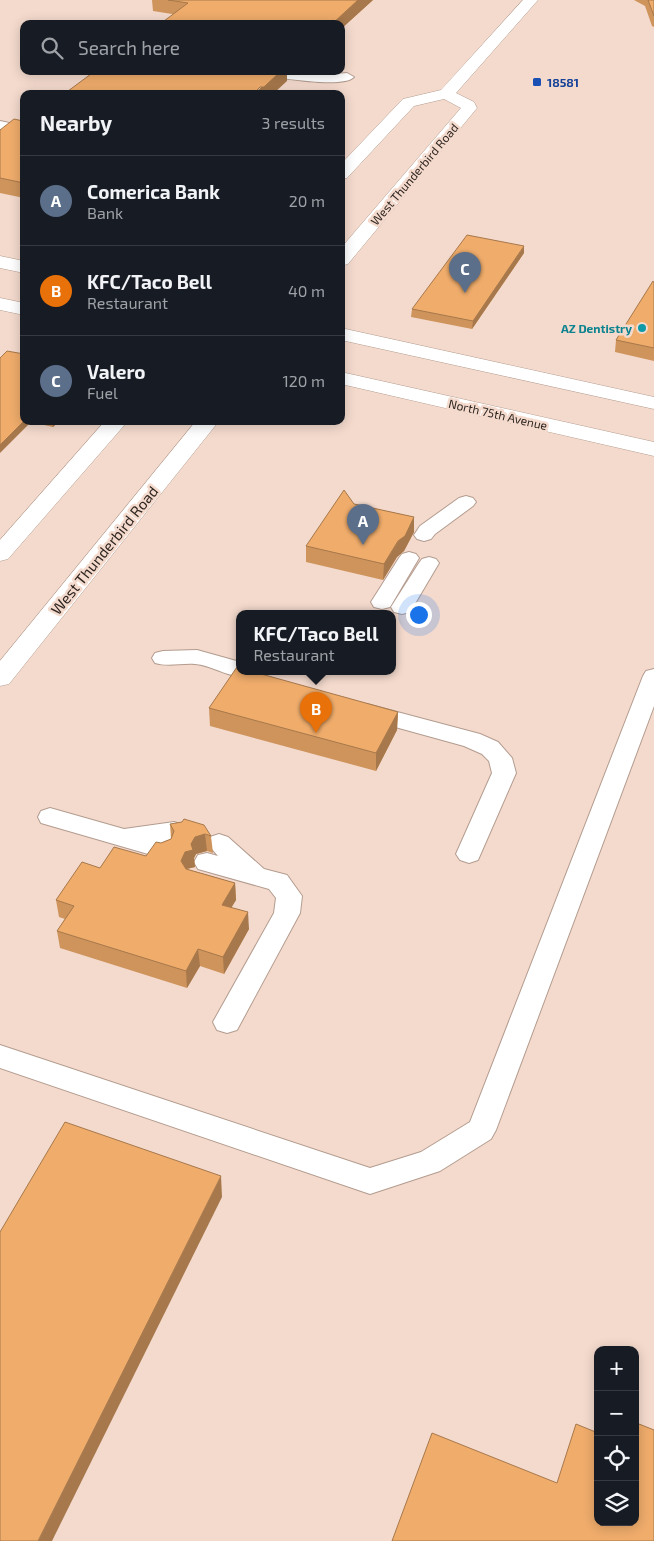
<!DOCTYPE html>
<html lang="en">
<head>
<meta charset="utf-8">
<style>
	body { margin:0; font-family:"Exo 2",sans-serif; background:#242831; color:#f1f3f6 }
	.controls { position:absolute; right:15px; bottom:15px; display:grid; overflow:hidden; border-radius:10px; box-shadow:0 2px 12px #0003 }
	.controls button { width:45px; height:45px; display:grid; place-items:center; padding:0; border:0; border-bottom:1px solid #363941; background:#171b24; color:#f1f3f6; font:25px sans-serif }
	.you { position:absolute; left:418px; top:614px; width:18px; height:18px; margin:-12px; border:4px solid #fff; border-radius:50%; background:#1a73e8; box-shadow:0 0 0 8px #1a73e833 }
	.badge { display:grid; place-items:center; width:32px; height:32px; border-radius:50%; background:#cd8db0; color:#fff; font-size:16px; font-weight:700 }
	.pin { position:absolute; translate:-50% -41px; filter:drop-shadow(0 1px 2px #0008) }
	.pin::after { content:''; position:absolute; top:26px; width:18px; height:15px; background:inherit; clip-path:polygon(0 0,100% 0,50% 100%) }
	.popup { position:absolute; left:236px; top:610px; width:160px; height:65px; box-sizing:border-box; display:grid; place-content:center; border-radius:10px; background:#171b24; filter:drop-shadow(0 1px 4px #0005); font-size:16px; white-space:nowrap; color:#9ea1a6 }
	.popup b { font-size:19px; color:#f1f3f6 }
	.popup::after { content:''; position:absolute; left:50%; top:100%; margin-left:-10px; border:10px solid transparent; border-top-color:#171b24 }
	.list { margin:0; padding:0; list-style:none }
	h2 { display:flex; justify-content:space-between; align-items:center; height:65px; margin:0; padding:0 20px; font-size:21px }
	h2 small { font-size:16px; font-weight:400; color:#9ea1a6 }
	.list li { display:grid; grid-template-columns:32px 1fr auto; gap:15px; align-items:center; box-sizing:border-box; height:90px; padding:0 20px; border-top:1px solid #363941 }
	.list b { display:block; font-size:19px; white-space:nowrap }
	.list p { margin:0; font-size:16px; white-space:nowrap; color:#9ea1a6 }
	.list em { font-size:16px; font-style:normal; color:#9ea1a6 }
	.icon { flex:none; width:28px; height:28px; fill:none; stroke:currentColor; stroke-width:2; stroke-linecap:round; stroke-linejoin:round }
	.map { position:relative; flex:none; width:654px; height:1541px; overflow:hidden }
	.search { position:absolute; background:#171b24; box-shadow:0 2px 12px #0003; left:20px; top:20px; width:325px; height:55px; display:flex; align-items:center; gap:12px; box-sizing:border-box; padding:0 18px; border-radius:10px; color:#9ea1a6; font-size:19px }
	.panel { position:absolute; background:#171b24; box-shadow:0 2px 12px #0003; left:20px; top:90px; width:325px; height:335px; border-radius:10px }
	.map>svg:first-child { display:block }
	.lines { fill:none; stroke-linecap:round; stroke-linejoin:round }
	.lane-casing { stroke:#b39c8f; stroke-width:2 }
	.secondary-casing { stroke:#b39c8f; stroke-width:1 }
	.lane { fill:#fff; fill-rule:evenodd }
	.secondary { fill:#fff; fill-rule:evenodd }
	.wall { fill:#ce945c }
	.shaded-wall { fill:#a7784b }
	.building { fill:#efac6b; stroke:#a7784b }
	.transit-dot { fill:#1a4fb4; stroke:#f4dacd; stroke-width:2 }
	.culture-dot { fill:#0f9aa8; stroke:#f4dacd; stroke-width:2 }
	.labels { text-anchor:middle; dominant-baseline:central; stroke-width:5; stroke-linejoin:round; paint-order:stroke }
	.far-transit-label { font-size:12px; font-weight:bold; fill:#164399; stroke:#f4dacd; text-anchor:start }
	.far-street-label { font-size:12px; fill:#2f2621; stroke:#f4dacd }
	.far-culture-label { font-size:12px; font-weight:bold; fill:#0d838f; stroke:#f4dacd; text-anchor:end }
	.street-label { font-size:15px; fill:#2f2621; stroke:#f4dacd }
</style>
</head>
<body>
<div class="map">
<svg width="654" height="1541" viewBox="0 0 654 1541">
	<rect width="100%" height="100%" fill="#f4dacd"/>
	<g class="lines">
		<g class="lane-casing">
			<g id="lane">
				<path d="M254,71H294L324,75L347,73L354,77C343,89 277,77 260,75Z"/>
				<path d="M0,121L24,126V134L0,129Z"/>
				<path d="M466,496L473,498L476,502L473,506L435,534L431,539L424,541L417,539L414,535L420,526L459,498Z"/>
				<path d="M409,552L416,554L419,558L393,602L390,607L382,609L374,607L371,602L399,558L402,554Z"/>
				<path d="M429,557L436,559L439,563L413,607L410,612L402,614L394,612L391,607L419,563L422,559Z"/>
				<path d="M197,650L240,662V672H250L248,675C230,680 213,665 195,664C181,663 168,667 155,663L152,658L155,653L163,651Z"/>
				<path d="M654,669V706L496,1130L491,1139L440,1171L370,1194L0,1068V1045L370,1168L421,1152L470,1122L643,676L646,671Z"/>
				<path d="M367,704L480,734L498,742L512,758L516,773L478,860L469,863L460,860L456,854L492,773L489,761L482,754L464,746L359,717L356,712L359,707Z"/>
				<path d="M50,808L124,829L174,822L183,825L186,831L183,837L165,841L171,843L174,849L171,855L162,858L41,823L38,817L41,811Z"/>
				<path d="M219,834L228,837L264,869L287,875L302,896L300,913L237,1030L227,1033L217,1030L213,1022L274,913L276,898L269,889L198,869L194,862L198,855L207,853L218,856L207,843L210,837Z"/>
			</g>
		</g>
		<g class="secondary-casing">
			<g id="secondary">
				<path d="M523,0H538L456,93L474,102L477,108L348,264L341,266V248L461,108L444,99L414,106L347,178L341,179V164L403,99L441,90Z"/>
				<path d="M0,256L24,261V273L0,268Z"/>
				<path d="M0,298L24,303V315L0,310Z"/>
				<path d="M341,328L654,397V409L341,340Z"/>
				<path d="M341,372L654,442V456L341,384Z"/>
				<path d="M105,421H128L8,559L0,561V540Z"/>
				<path d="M196,421H219L9,684L0,686V661Z"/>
			</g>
		</g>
		<use href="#lane" class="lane"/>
		<use href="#secondary" class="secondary"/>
	</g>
	<g class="wall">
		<path d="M152,0H373L341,29V24L172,14L153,11Z"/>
		<path d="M634,0H654V27L652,26L645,6Z"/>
		<path d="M24,115V198L0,193V130L23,121Z"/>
		<path d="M524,253L472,329L411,317L412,309Z"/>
		<path d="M654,283V361L615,352L616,340Z"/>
		<path d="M24,421H59L53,427L31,422Z"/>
		<path d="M354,504L414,517V532L404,551L397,557L383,580L306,562V546Z"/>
		<path d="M209,708L398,712L397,730L376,771L210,726Z"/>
		<path d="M170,824L211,836L213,853L207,851L196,854L194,858L195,867L187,869L235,883L236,900L231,907L249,929L224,974L200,966L187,988L60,948L57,931L65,919L59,917L56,900L100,868L146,856L161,843L171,839Z"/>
	</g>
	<g class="shaded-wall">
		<path d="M358,0H373L341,29V24H332Z"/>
		<path d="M281,71H287V81L273,94H253Z"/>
		<path d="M524,246V253L472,329L473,321Z"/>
		<path d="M24,421H31V422L0,453V445Z"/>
		<path d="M52,421H59L53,427Z"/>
		<path d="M414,517V532L404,551L397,557L383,580L384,564Z"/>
		<path d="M398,712L397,730L376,771V753Z"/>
		<path d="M205,834L207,851L196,854L194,858L195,867L186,869L181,861L185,852L195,837Z"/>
		<path d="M235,883L236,900L223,922L222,905Z"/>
		<path d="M248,912L249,929L224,974L223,957Z"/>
		<path d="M198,949L200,966L187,988L186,971Z"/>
		<path d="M221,1176L222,1197L52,1541H38Z"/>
	</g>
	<g class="building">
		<path d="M168,0H358L332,24H160L188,3Z"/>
		<path d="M648,0H654V16Z"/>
		<path d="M95,71H281L264,87H260L253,94H215L210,93L208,94H64Z"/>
		<path d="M24,115V183L0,178V130L14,119L23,121Z"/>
		<path d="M467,235L524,246L473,321L412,309Z"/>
		<path d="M653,281L654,283V348L616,340Z"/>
		<path d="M7,351L24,354V421L0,445V358Z"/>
		<path d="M344,490L354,504L414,517L405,536L398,541L384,564L306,546Z"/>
		<path d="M237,667L240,668V672H254L398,712L376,753L209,708Z"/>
		<path d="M184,819L204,825L211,836L205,834L195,837L191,844L193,850L185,852L181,861L186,869L235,883L222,905L248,912L223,957L198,949L186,971L57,931L74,906L56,900L82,862L100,868L114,847L146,856L156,842L161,843L171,839L174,831L170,824L182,822Z"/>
		<path d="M65,1122L221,1176L38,1541H0V1232Z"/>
		<path d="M576,1424L598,1433V1522H635V1436L639,1424L654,1430V1541H392L432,1433L557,1483Z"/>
	</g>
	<rect class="transit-dot" x="532" y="77" width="10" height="10" rx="2.5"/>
	<circle class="culture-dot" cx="642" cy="328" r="5"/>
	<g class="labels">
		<g class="far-transit-label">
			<text x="547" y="82">18581</text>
		</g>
		<g class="far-street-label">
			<text transform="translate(414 174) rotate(-50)">West Thunderbird Road</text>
			<text transform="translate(498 414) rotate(13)">North 75th Avenue</text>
		</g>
		<g class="far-culture-label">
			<text x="632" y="328">AZ Dentistry</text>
		</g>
		<g class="street-label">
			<text transform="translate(104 550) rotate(-51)">West Thunderbird Road</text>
		</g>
	</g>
</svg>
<div class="controls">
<button>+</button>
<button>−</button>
<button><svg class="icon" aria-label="locate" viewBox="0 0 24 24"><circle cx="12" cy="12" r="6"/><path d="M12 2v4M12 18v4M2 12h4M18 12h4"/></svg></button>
<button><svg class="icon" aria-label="layers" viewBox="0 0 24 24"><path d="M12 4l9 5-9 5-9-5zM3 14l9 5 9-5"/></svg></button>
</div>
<div class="you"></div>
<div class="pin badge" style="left:363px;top:545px;background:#5c6f8a">A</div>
<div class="pin badge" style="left:316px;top:733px;background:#e8710a">B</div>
<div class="popup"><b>KFC/Taco Bell</b>Restaurant</div>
<div class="pin badge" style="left:465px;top:293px;background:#5c6f8a">C</div>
<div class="search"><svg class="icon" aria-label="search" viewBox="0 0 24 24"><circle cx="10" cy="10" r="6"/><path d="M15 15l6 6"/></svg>Search here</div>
<section class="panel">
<h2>Nearby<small>3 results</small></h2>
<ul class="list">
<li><span class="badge" style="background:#5c6f8a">A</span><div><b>Comerica Bank</b><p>Bank</p></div><em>20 m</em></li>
<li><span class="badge" style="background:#e8710a">B</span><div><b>KFC/Taco Bell</b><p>Restaurant</p></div><em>40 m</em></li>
<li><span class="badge" style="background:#5c6f8a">C</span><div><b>Valero</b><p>Fuel</p></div><em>120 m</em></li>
</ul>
</section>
</div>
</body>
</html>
